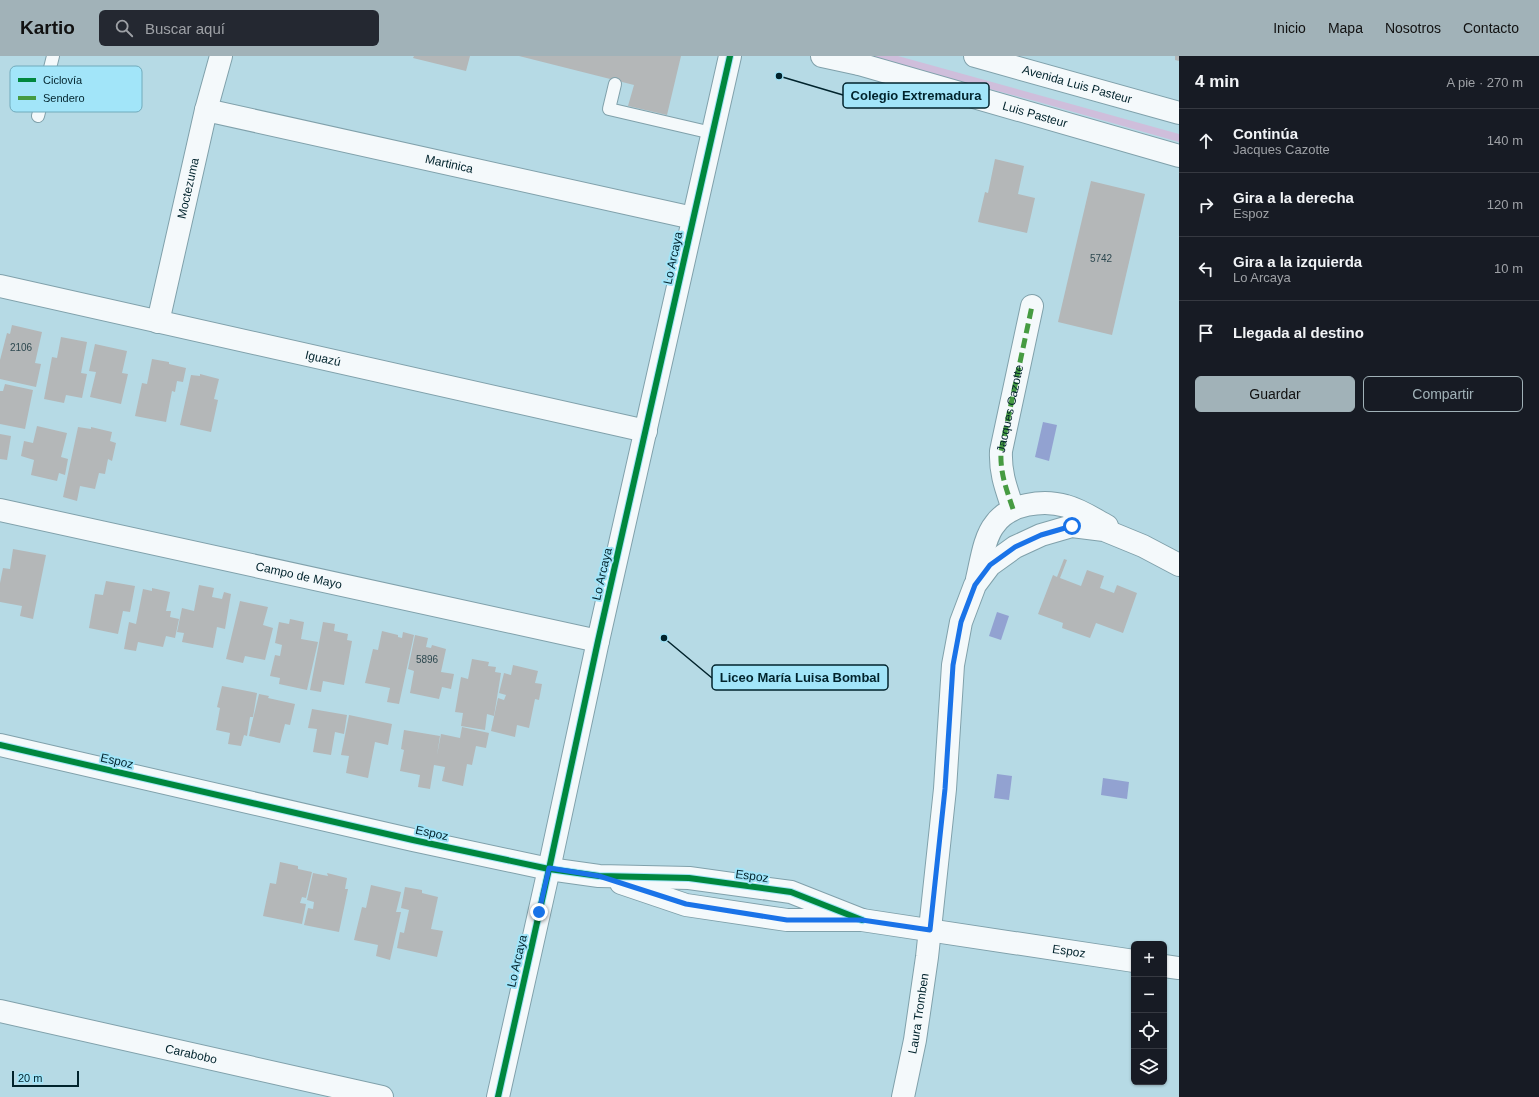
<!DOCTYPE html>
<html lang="es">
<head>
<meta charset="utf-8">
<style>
	body { margin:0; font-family:Arial,sans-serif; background:#242831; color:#f1f3f6 }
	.controls { position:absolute; right:12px; bottom:12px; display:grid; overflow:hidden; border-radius:6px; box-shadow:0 1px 3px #0004 }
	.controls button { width:36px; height:36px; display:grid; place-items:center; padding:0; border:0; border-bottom:1px solid #363941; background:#171b24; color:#f1f3f6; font:20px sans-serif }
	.scale { position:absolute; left:12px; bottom:10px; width:67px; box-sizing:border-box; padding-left:4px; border:2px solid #00232c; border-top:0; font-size:11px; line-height:14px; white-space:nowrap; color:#00232c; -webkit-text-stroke:3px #a2e5f9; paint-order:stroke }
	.stop { position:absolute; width:12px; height:12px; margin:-9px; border:3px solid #1a73e8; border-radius:50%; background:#fff }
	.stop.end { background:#1a73e8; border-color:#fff; box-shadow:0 1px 4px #0008 }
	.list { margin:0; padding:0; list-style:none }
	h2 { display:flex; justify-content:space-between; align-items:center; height:52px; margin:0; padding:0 16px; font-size:17px }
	h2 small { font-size:13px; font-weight:400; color:#9ea1a6 }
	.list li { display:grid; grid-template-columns:26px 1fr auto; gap:12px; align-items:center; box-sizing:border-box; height:64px; padding:0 16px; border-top:1px solid #363941 }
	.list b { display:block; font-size:15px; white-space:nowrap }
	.list p { margin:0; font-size:13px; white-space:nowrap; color:#9ea1a6 }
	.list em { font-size:13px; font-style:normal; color:#9ea1a6 }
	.actions { display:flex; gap:8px; padding:12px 16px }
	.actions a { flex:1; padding:9px 0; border:1px solid #a1b2b8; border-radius:6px; text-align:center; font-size:14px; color:#a1b2b8 }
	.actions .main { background:#a1b2b8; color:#111 }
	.icon { flex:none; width:22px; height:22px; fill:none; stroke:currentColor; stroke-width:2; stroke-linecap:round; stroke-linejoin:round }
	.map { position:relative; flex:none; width:1179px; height:1041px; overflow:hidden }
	header { display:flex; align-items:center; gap:24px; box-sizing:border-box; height:56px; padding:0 20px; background:#a1b2b8; color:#111 }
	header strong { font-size:19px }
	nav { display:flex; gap:22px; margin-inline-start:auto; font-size:14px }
	.search { width:280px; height:36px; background:#242831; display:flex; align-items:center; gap:10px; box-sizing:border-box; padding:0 14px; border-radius:6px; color:#9ea1a6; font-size:15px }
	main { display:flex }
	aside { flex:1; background:#171b24 }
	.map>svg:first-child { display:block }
	.green { fill:#cfbedb }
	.water { fill:#92a2d1 }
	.building { fill:#b4b7b8 }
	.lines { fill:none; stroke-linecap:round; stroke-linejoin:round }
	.service-casing { stroke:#80a1ab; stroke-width:14 }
	.minor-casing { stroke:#80a1ab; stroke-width:24 }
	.tertiary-casing { stroke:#80a1ab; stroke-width:24 }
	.secondary-casing { stroke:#80a1ab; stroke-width:24 }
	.service { stroke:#f4f9fb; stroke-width:12 }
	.minor { stroke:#f4f9fb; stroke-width:22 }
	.tertiary { stroke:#f4f9fb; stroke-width:22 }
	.secondary { stroke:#f4f9fb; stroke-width:22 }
	.quiet { stroke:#469b42; stroke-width:5; stroke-dasharray:10 5; stroke-linecap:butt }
	.cycleway-casing { stroke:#a2e5f9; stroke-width:8 }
	.cycleway { stroke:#00873e; stroke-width:6 }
	.route { stroke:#1a73e8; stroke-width:5 }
	.labels { text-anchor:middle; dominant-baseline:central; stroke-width:4; stroke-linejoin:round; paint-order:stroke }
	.number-label { font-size:10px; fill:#2d484f }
	.street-label { font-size:12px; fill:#00232c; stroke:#a2e5f9 }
	.key { fill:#a2e5f9; stroke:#71abbc; stroke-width:1 }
	.key-label { font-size:11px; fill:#00232c }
	.leader { fill:none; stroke:#00232c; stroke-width:1.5 }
	.callout-dot { fill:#00232c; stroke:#a2e5f9; stroke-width:1.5 }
	.callout { fill:#a2e5f9; stroke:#00232c; stroke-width:1.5 }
	.callout-label { font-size:13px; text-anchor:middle; font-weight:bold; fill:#00232c }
</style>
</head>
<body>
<header>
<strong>Kartio</strong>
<div class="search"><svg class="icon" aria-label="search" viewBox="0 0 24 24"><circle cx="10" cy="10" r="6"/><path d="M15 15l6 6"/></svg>Buscar aquí</div>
<nav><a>Inicio</a><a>Mapa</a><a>Nosotros</a><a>Contacto</a></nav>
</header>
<main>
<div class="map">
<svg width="1179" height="1041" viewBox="0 0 1179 1041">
	<rect width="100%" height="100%" fill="#b6dae5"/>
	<path class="green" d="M864,0H898L1179,78V86L1035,45Z"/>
	<g class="water">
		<path d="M1043,366L1057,369L1049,405L1035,401Z"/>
		<path d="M997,556L1009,560L1001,584L989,580Z"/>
		<path d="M997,718L1012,720L1009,744L994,742Z"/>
		<path d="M1103,722L1129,726L1127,743L1101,739Z"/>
	</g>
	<g class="building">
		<path d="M414,0H470L466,15L413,2Z"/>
		<path d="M519,0H681L667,59L628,50L634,29Z"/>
		<path d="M1175,0H1179V5L1175,4Z"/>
		<path d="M995,103L1024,110L1018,138L1035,142L1027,177L978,166L985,136L988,137Z"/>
		<path d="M1091,125L1145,138L1112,279L1058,266Z"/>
		<path d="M12,269L42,276L35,307L41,308L36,331L0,323V304L7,277L10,278Z"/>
		<path d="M61,281L87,286L81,317L87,318L82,342L66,339L64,347L44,343L52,301L57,302Z"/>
		<path d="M95,288L127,295L122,317L128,318L121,348L90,341L96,316L89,315Z"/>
		<path d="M152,303L169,306V308L186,312L183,326L177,325L175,336L172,335L166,366L135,360L142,327L147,328Z"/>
		<path d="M200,318L219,323L214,343L218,344L211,376L180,369L191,319L200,320Z"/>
		<path d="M5,328L33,334L25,373L0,368V335H3Z"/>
		<path d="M37,370L67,377L61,401L68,403L65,419L59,417L57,425L31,419L34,404L21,400L24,385L33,387Z"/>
		<path d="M78,371L91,373V371L112,376L110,385L116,387L112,405L108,403L105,418L99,417L95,433L80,430L77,445L63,441Z"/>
		<path d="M0,378L11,380L7,404L0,403Z"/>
		<path d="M13,493L46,499L33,563L20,560L22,550L0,546V527L3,512L10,513Z"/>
		<path d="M1064,503L1067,504L1060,522L1081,530L1087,514L1104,520L1100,532L1114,537L1117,529L1137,537L1123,577L1096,567L1090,582L1062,572L1063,567L1038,558L1053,519L1057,521Z"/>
		<path d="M106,525L135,530L130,556L123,555L118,578L89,572L95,538L103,539Z"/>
		<path d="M199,529L214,532L212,541L222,543L224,536L231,538L225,573L217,571L213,592L182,586L184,577L177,576L182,552L194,555Z"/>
		<path d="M152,532L170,536L166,555H171L170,561L179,563L175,582L166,580L163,591L138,586L136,595L124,593L129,566L136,568L143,533L152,535Z"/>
		<path d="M240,545L268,551L263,569L273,572L265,604L245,600L243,607L226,603Z"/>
		<path d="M290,563L304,566L301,583L318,586L307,634L279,628L280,622L270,620L275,599L280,600L282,589L275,587L279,566L289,568Z"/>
		<path d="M323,566L335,568L334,575L348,578L347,584L352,585L344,629L323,625L321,636L310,634Z"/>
		<path d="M382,575L398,579V581L402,582L403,576L414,579L399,648L387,646L390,632L365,627L373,593L378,594Z"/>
		<path d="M415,579L428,582L426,591L431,592L432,589L446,593L441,616L454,618L451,633L442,631L439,643L410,637L414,615L408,613Z"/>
		<path d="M472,603L489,606L488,610L496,611L495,616L501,617L494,660L487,658L485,674L461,670L463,657L455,656L461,621L468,623Z"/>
		<path d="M513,609L538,615L535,627L542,628L539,644L535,643L529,672L517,669L515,681L491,675L498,642L504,644L506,639L499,637L504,617L511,619Z"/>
		<path d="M222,630L257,637L253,661H250L247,680L244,679L241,690L228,688L230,677L216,674L220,652L217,651Z"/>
		<path d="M259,638L269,640L268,642L295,648L290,669L285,668L280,687L249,680Z"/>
		<path d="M312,653L347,659L344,678L335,676L331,699L313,696L317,673L308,672Z"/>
		<path d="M349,659L392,668L388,689L375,686L368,722L346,717L349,700L341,699Z"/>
		<path d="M462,671L489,677L486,692L476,690L472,709L467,708L463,730L442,725L445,711L434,709L430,733L418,731L420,719L400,715L404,694L401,693L404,674L440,680L437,699L441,678L460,682Z"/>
		<path d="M280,806L298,810V813L312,816L306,842L302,841L300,847L306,848L302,868L263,860L270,827L276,828Z"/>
		<path d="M313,817L328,820L327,817L347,822L345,833H348L339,876L304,869L308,852L313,853L314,846L307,844Z"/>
		<path d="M371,829L401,836L396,856H401L390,904L376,900L378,889L354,884L362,851L366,852Z"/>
		<path d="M405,831L422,834V837L438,841L431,873L443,875L437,901L397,892L400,876L404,877L409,854L401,852Z"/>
	</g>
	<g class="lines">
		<g class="service-casing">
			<g id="service">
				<path d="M615,28L609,53L712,77"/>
				<path d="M38,60L53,0"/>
			</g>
		</g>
		<g class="minor-casing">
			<g id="minor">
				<path id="s1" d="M822,0L859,8L1179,100"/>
				<path id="s2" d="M206,54L693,162"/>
				<path id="s3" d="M0,230L646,375"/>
				<path id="s4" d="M158,266L206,54L221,0"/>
				<path id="s5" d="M1013,453C1006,432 1000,417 1001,395L1032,250"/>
				<path id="s6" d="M0,454L598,585"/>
				<path d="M977,523C981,507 984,481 995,468C1009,448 1043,443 1066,450C1081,454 1094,463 1107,470"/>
				<path id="s7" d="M0,955L382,1041"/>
				<path d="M498,1041L549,813L598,585L730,0"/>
				<path id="s8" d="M903,1041L915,984L927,901L945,733L953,609L961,566L975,529L990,509L1015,491L1041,479L1072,470L1104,474L1143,490L1179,509"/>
			</g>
		</g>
		<g class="tertiary-casing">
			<g id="tertiary">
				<path d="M0,689L413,784L549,813L599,820L689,822L791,836L862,864"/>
				<path id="s9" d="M621,827L686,849L787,864H862L1134,905"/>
				<path d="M1164,910L1179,912"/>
			</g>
		</g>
		<g class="secondary-casing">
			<g id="secondary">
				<path d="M850,0L859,8"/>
				<path id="s10" d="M975,0L1179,57"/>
			</g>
		</g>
		<use href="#service" class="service"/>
		<use href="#minor" class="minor"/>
		<use href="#tertiary" class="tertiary"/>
		<use href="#secondary" class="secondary"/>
		<path class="quiet" d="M1013,453C1006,432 1000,417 1001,395L1032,250"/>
		<g class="cycleway-casing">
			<g id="cycleway">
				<path d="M0,689L413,784L549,813L599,820L689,822L791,836L862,864"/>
				<path d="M498,1041L549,813L598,585L730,0"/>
			</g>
		</g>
		<use href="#cycleway" class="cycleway"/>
	</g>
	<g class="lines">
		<path class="route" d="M539,856L549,812L599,820L686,848L787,864H862L930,874L945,733L953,609L961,566L975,529L990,509L1015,491L1041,479L1072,470"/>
	</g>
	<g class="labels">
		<g class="number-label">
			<text x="1101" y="202">5742</text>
			<text x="21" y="291">2106</text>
			<text x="427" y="603">5896</text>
		</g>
		<g class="street-label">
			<text stroke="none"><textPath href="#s10" startOffset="106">Avenida Luis Pasteur</textPath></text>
			<text stroke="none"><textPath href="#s1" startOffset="221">Luis Pasteur</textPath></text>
			<text stroke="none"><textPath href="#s2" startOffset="249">Martinica</textPath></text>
			<text stroke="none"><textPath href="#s4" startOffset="137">Moctezuma</textPath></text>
			<text transform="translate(673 202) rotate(-78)">Lo Arcaya</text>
			<text stroke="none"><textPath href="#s3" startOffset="331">Iguazú</textPath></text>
			<text stroke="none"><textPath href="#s5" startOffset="103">Jacques Cazotte</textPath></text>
			<text transform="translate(602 518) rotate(-77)">Lo Arcaya</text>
			<text stroke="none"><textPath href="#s6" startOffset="306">Campo de Mayo</textPath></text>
			<text transform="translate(117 705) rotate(13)">Espoz</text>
			<text transform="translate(432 777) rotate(12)">Espoz</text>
			<text transform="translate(752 820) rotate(8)">Espoz</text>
			<text stroke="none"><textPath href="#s9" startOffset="455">Espoz</textPath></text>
			<text transform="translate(517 905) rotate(-77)">Lo Arcaya</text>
			<text stroke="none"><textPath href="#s8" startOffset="85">Laura Tromben</textPath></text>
			<text stroke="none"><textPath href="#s7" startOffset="196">Carabobo</textPath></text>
		</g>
	</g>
	<rect x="10" y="10" width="132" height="46" rx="6" class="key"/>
	<rect x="18" y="22" width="18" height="4" fill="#00873e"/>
	<rect x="18" y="40" width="18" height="4" fill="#469b42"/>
	<g class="key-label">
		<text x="43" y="28">Ciclovía</text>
		<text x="43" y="46">Sendero</text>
	</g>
	<path class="leader" d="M779 20L843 39M664 582L712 622"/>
	<g class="callout-dot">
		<circle cx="779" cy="20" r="4"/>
		<circle cx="664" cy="582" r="4"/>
	</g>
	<g class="callout">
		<rect x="843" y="27" width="146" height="25" rx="4"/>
		<rect x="712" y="609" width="176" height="25" rx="4"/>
	</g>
	<g class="callout-label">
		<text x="916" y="44">Colegio Extremadura</text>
		<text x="800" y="626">Liceo María Luisa Bombal</text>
	</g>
</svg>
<div class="controls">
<button>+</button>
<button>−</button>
<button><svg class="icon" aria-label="locate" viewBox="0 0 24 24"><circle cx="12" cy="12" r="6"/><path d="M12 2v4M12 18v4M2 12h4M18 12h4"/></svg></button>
<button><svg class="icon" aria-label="layers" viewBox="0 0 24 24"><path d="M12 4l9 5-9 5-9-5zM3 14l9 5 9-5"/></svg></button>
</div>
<div class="scale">20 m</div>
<div class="stop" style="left:1072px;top:470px"></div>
<div class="stop end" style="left:539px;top:856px"></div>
</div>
<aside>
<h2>4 min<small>A pie · 270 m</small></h2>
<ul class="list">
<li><svg class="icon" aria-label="ahead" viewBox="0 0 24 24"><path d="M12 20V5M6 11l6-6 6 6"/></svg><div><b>Continúa</b><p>Jacques Cazotte</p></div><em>140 m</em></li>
<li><svg class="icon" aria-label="right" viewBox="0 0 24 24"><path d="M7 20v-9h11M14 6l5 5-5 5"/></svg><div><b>Gira a la derecha</b><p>Espoz</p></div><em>120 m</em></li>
<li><svg class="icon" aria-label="left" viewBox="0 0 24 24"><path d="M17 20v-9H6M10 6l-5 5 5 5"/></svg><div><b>Gira a la izquierda</b><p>Lo Arcaya</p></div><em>10 m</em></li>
<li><svg class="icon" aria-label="arrive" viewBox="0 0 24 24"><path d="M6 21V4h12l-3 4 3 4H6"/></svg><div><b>Llegada al destino</b></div></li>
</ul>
<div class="actions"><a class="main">Guardar</a><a>Compartir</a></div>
</aside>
</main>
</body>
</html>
